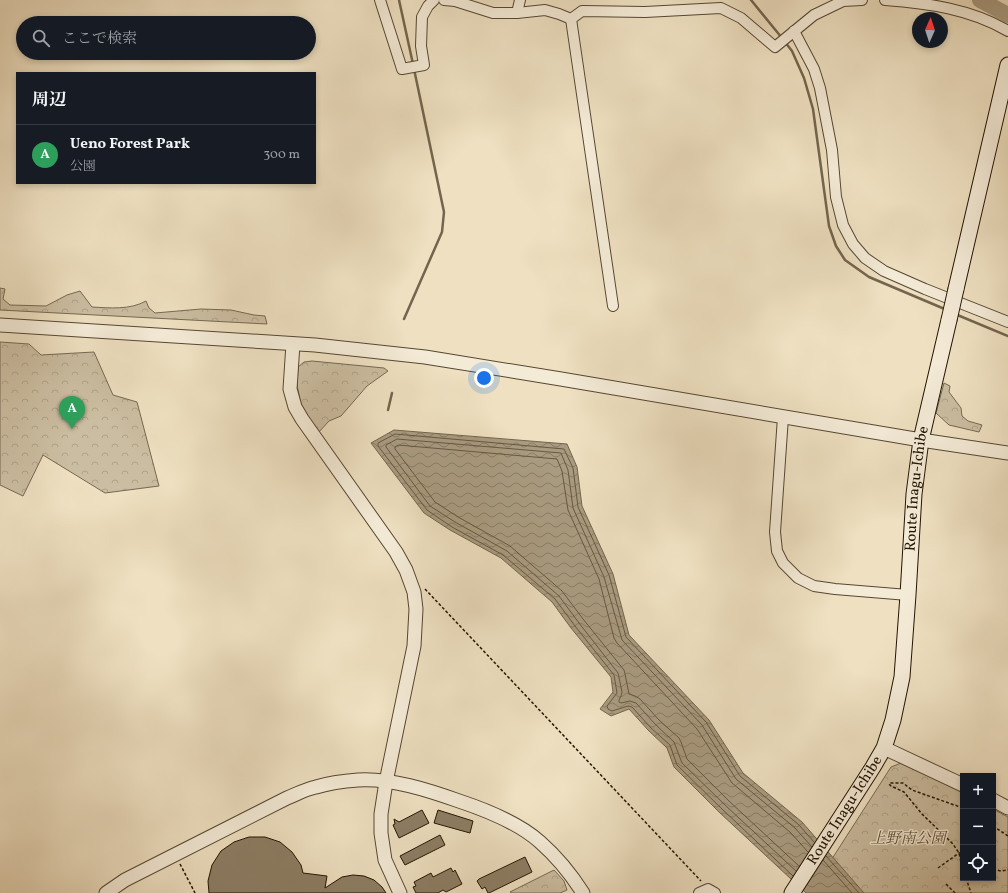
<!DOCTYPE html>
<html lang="ja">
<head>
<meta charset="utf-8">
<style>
	body { margin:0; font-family:Vollkorn,"Noto Serif JP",serif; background:#20242c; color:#f1f3f6 }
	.controls { position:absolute; right:12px; bottom:12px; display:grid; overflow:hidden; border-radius:0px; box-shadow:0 2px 6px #0003 }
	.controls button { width:36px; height:36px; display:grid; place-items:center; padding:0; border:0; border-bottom:1px solid #363941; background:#171b24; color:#f1f3f6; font:20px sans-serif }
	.compass { position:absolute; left:912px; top:12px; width:36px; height:36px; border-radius:50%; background:#171b24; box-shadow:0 2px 6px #0003; rotate:3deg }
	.you { position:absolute; left:484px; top:378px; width:14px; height:14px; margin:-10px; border:3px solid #fff; border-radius:50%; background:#1a73e8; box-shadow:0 0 0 6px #1a73e833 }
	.badge { display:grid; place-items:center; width:26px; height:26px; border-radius:50%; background:#c59692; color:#fff; font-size:13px; font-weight:700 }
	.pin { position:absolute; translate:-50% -33px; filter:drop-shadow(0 1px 2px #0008) }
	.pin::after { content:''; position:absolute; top:21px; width:14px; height:12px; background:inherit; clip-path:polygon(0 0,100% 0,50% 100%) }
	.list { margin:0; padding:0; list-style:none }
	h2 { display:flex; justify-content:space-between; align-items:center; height:52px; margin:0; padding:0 16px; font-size:17px }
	h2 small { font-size:13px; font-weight:400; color:#9ea1a6 }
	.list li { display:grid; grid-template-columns:26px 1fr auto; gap:12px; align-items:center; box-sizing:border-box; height:60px; padding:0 16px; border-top:1px solid #363941 }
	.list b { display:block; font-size:15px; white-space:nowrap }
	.list p { margin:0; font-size:13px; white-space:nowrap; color:#9ea1a6 }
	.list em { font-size:13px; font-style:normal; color:#9ea1a6 }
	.icon { flex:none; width:22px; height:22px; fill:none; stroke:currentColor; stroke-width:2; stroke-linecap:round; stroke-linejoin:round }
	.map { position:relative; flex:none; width:1008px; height:893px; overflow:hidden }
	.search { position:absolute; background:#171b24; box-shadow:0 2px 6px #0003; left:16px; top:16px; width:300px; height:44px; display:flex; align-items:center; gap:10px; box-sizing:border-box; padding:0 14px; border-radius:22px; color:#9ea1a6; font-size:15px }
	.panel { position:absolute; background:#171b24; box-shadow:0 2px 6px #0003; left:16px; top:72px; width:300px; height:112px; border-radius:0px }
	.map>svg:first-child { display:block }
	.park { fill:url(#park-crowns); stroke:#776852 }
	.water { fill:url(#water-waves); stroke:#73654e }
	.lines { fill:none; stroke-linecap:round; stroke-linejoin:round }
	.shore { stroke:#665841; stroke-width:1 }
	.stream { stroke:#73654e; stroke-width:2.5 }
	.river { stroke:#a99b80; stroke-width:16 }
	.building { fill:#8d7e65; stroke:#231402 }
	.minor-casing { stroke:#564732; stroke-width:12 }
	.tertiary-casing { stroke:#564732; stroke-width:15 }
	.secondary-casing { stroke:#231402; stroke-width:17 }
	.path { stroke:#231402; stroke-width:1.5; stroke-dasharray:3 2; stroke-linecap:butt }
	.minor { stroke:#f4ebd7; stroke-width:10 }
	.tertiary { stroke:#f4ebd7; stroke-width:13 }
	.secondary { stroke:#f4ebd7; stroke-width:15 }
	.secondary-bridge-casing { stroke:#231402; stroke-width:17; stroke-linecap:butt }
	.secondary-bridge { stroke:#f4ebd7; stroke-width:15 }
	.labels { text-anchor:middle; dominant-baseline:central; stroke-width:3; stroke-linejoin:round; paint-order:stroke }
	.street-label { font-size:15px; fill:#231402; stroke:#f4ebd7 }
	.park-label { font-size:15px; font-style:italic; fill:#5e4f3a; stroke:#f4ebd7 }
</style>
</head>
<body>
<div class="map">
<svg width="1008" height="893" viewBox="0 0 1008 893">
	<defs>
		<pattern id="park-crowns" width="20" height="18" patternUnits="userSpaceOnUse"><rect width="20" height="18" fill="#cbbda1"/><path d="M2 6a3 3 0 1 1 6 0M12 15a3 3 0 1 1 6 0" fill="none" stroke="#aea289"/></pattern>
		<pattern id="water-waves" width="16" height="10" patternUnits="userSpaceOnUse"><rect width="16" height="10" fill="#a99b80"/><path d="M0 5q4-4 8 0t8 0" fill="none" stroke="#897d67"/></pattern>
	</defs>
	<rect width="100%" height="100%" fill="#eee0c1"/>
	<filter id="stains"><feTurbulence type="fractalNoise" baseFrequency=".005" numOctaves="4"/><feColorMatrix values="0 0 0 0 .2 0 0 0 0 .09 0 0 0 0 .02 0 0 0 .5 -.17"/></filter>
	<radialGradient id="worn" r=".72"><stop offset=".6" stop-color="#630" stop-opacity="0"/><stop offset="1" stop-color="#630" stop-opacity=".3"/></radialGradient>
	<g class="park">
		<path d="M0,288L5,289L3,299L10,305L46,306L67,295L80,291L92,307C110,308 130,310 146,301L149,308L155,313L201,309L231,310L254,315L265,316L267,324L0,310Z"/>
		<path d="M0,342L29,344L41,355L94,352L113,395L137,402L159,486L105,493L43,455L23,496L0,485Z"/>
		<path d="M312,361L384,368L388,371L367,386L341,416L329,421L318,433L301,404L297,385L298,367L304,362Z"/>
		<path d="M944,383L950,386L949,392L961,408L962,416L968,421L982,425L979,432L949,425L936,413Z"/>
		<path d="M901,763L963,793V878H993V809L1008,817V893H810L891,767Z"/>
		<path d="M554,870L564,881L567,890L560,893H511L510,892Z"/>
	</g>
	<path class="water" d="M394,430L567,444L577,467L582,506L613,574L629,635L709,720L743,773L802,822L864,893H806L719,812L674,767L667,748L649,731L629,709L611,716L600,709L613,692L611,677L571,628L552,602L501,558L450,530L424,513L371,443Z"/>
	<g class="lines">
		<g class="shore">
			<path d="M826,856L859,893"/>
			<path d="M823,860L852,893"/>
			<path d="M799,866L730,802L687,759L681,742L679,738L659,720L640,699L635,696L629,694L625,674L624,670L583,619L562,591L510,546L458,517L435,502L395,449V447L398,445L557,459L562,471L568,510L599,579L614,638L617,643L697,729L732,783L791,833L808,852"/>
			<path d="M796,871L726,806L682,763L674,742L655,724L636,703L630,701L621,703L619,702V700L621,696L622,692L618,673L579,623L559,596L507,551L455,522L430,506L386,447V445L397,439L561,453L568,470L573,508L604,577L622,640L702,725L736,779L795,828L812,847"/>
			<path d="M793,876L722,809L677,765L670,745L651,728L632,707L628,706L612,711L608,709L607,706L617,693L614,675L575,626L555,599L503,555L452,527L427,510L378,446V443L395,434L564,449L573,468L578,507L609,575L626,637L706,722L740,776L799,825L814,842"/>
		</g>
		<g class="stream">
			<path d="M399,0L413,64"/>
			<path d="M751,0L782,38"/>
			<path d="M785,42L792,51L804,78L813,109L829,226L836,246L845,260L869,277L947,310"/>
			<path d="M955,314L1008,336"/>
			<path d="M404,319L442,232L444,212L414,69"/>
			<path d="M388,410L392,393"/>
		</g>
		<path class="river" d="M980,0L1008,15"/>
	</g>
	<g class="building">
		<path d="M422,810L429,823L399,838L393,825L395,824L394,819L399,822Z"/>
		<path d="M438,810L473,821L470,833L434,823Z"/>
		<path d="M440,835L445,845L405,865L400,856Z"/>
		<path d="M249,837H265L280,842L292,852L301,865L303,873L327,876L325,888L342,877L353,875L364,876L374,880L382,887L386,893H209L208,881L212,865L221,851L234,842Z"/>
		<path d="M525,857L532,872L489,893H488L485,887L482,889L477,881L479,879Z"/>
		<path d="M451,868L453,872L455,870L462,884L446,892L443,890L438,893H416L413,887L416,886L414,882L431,873L433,877Z"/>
	</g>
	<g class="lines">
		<g class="minor-casing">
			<g id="minor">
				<path d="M380,0L402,69L424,65L421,46L422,17L428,6L434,0"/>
				<path d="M444,0L455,1L493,13H517L545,10L559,14L571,19"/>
				<path d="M885,0C927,3 971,9 1008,31"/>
				<path d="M517,13L520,0"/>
				<path d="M571,19L582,11L645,12L721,8L741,18L775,47L814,15L843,1L862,0"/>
				<path d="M571,19L613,306"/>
				<path d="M794,31L814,69L820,88L832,150L836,197L843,225L853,244L865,258L884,271L925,289L1008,322"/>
				<path d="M783,417L775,532L777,551L783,563L798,578L814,586L835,589L908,595"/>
				<path d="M699,893L708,889L715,893"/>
			</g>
		</g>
		<g class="tertiary-casing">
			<g id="tertiary">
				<path d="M0,325L315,345L425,357L561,379L921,440L1008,453"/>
				<path d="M293,344L290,389L295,407L302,419L396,552L406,570L414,592L416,609L414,646L386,782L381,814V833L385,860L400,893"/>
				<path d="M884,748L963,785"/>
				<path d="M993,800L1008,808"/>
				<path d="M106,893L125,880L287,798C297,794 306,789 316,787C329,783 344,781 358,780C391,778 428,790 459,801C486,810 519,823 540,842C557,857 571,874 583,893"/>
			</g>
		</g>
		<g class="secondary-casing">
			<g id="secondary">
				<path d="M956,289L1008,65"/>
				<path id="s1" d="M792,893L873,767L884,748L893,720L902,677L908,595L914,494L921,440L949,320"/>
			</g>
		</g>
		<g class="path">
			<path d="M425,589L701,881"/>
			<path d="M963,808L912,790L903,783H891L889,784L891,786L904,792L922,814L953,844L959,853L963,872"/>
			<path d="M993,826L1008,836"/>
			<path d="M180,864L195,893"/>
			<path d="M938,868L959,853L963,852"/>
			<path d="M993,869L1001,871L1008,870"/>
			<path d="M966,878L971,893"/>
			<path d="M946,884L955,893"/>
		</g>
		<use href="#minor" class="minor"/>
		<use href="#tertiary" class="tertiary"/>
		<use href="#secondary" class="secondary"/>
		<g class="secondary-bridge-casing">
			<path id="secondary-bridge" d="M949,320L956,289"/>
		</g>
		<use href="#secondary-bridge" class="secondary-bridge"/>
	</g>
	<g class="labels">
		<g class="street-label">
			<text stroke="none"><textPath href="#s1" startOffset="434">Route Inagu-Ichibe</textPath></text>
			<text stroke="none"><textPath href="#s1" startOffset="98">Route Inagu-Ichibe</textPath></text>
		</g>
		<g class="park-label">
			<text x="908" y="839">上野南公園</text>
		</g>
	</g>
	<rect width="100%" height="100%" filter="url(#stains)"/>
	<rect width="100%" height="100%" fill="url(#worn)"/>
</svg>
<div class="controls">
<button>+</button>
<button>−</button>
<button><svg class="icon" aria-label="locate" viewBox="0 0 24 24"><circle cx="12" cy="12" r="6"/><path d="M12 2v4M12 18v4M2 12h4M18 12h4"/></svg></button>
</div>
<svg class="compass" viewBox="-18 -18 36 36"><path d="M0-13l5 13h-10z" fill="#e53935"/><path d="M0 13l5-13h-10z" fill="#9ea1a6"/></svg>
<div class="you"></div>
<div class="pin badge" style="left:72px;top:429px;background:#2e9e5b">A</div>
<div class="search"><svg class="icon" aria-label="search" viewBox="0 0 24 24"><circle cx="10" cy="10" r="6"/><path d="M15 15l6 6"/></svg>ここで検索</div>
<section class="panel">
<h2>周辺<small></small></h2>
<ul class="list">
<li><span class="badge" style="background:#2e9e5b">A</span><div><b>Ueno Forest Park</b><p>公園</p></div><em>300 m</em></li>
</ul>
</section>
</div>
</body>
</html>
